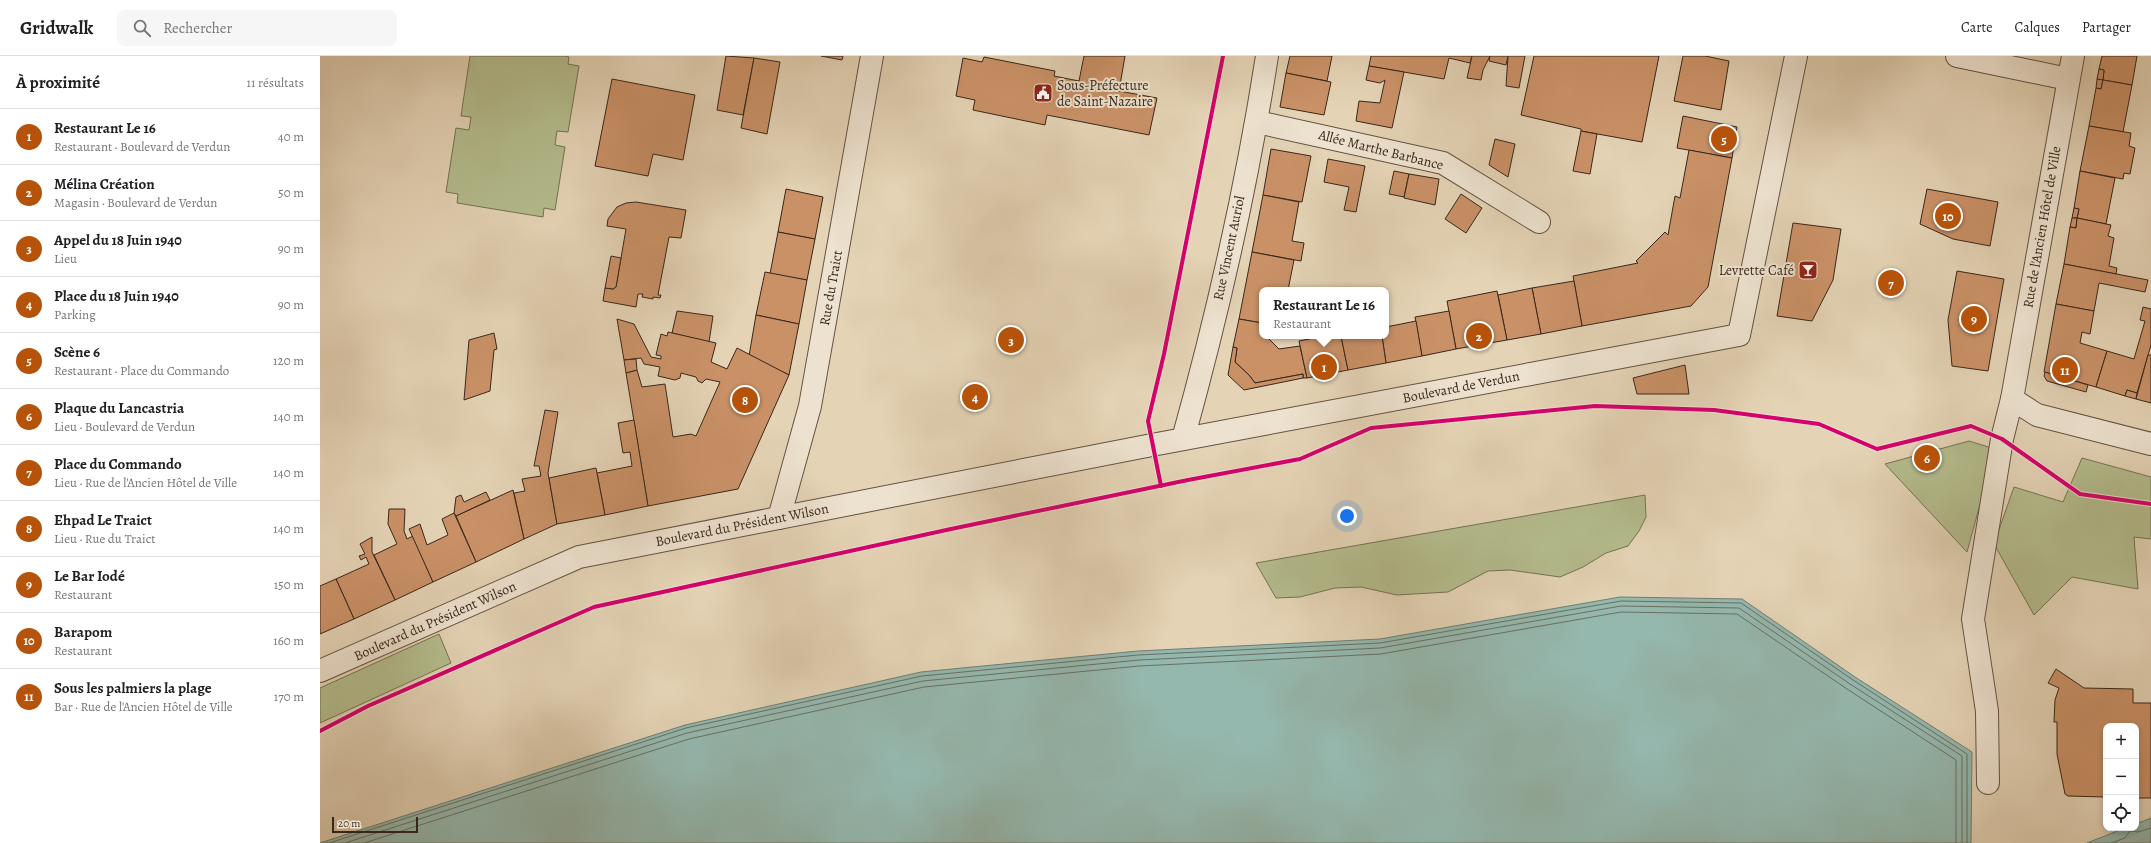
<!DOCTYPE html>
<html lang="fr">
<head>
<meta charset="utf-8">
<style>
	body { margin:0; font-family:Alegreya,serif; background:#f6f6f6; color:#202124 }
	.controls { position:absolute; right:12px; bottom:12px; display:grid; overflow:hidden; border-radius:8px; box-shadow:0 2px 6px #0003 }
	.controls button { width:36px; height:36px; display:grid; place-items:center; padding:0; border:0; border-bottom:1px solid #e0e0e0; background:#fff; color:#202124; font:20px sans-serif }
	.scale { position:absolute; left:12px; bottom:10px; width:86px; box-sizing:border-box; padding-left:4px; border:2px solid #39271b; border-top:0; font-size:11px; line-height:14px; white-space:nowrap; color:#39271b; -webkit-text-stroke:3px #ede2cf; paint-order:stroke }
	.you { position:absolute; left:1027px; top:460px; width:14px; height:14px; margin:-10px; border:3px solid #fff; border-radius:50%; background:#1a73e8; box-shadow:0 0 0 6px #1a73e833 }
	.badge { display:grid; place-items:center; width:26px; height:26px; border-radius:50%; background:#b45309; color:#fff; font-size:13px; font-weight:700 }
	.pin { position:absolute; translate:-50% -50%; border:2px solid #fff; box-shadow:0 1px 4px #0006 }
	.popup { position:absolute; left:939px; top:231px; width:130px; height:52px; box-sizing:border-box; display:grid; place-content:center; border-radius:8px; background:#fff; filter:drop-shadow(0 1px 3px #0005); font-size:13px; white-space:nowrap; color:#757577 }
	.popup b { font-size:15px; color:#202124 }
	.popup::after { content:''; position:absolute; left:50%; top:100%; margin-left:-8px; border:8px solid transparent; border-top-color:#fff }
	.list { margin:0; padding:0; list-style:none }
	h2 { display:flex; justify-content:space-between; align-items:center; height:52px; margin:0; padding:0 16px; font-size:17px }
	h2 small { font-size:13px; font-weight:400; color:#757577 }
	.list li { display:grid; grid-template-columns:26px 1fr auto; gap:12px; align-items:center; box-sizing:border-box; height:56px; padding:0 16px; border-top:1px solid #e0e0e0 }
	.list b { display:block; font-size:15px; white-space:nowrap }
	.list p { margin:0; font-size:13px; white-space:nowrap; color:#757577 }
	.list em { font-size:13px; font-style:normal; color:#757577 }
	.icon { flex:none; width:22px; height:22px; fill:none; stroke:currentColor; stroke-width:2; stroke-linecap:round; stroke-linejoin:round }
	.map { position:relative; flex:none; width:1831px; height:787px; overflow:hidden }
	header { display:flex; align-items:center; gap:24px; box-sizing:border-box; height:56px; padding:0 20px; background:#fff; border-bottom:1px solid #e0e0e0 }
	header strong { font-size:19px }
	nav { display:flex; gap:22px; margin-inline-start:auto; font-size:14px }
	.search { width:280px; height:36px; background:#f6f6f6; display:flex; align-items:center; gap:10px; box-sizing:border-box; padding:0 14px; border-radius:8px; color:#757577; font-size:15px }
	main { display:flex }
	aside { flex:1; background:#fff }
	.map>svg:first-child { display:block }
	.green { fill:#b4bc8d; stroke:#767254 }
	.water { fill:#95b8ae; stroke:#707e73 }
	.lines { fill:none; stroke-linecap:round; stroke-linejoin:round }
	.shore { stroke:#677064; stroke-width:1 }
	.building { fill:#ca9167; stroke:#39271b }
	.minor-casing { stroke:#645242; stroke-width:24 }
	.minor { stroke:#ede2cf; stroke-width:22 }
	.cycleway-casing { stroke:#ede2cf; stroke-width:6 }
	.cycleway { stroke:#d6006c; stroke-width:4 }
	.labels { text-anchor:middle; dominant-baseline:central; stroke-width:4; stroke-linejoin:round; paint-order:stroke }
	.poi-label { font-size:14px; fill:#39271b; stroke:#ede2cf; text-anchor:start }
	.street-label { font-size:14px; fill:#39271b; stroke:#ede2cf }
</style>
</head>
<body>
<header>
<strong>Gridwalk</strong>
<div class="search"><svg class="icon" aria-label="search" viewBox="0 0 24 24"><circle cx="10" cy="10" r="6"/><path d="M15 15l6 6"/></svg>Rechercher</div>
<nav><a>Carte</a><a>Calques</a><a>Partager</a></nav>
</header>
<main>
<aside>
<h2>À proximité<small>11 résultats</small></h2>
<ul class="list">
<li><span class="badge">1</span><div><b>Restaurant Le 16</b><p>Restaurant · Boulevard de Verdun</p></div><em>40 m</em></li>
<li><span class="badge">2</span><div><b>Mélina Création</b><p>Magasin · Boulevard de Verdun</p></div><em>50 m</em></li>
<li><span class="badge">3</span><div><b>Appel du 18 Juin 1940</b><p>Lieu</p></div><em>90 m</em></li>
<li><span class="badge">4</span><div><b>Place du 18 Juin 1940</b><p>Parking</p></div><em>90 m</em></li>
<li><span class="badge">5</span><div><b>Scène 6</b><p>Restaurant · Place du Commando</p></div><em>120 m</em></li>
<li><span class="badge">6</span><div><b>Plaque du Lancastria</b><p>Lieu · Boulevard de Verdun</p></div><em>140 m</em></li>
<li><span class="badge">7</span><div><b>Place du Commando</b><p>Lieu · Rue de l'Ancien Hôtel de Ville</p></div><em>140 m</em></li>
<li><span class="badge">8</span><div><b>Ehpad Le Traict</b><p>Lieu · Rue du Traict</p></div><em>140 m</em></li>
<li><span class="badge">9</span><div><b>Le Bar Iodé</b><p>Restaurant</p></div><em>150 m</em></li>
<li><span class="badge">10</span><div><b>Barapom</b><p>Restaurant</p></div><em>160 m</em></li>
<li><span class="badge">11</span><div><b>Sous les palmiers la plage</b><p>Bar · Rue de l'Ancien Hôtel de Ville</p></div><em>170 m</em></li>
</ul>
</aside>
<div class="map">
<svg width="1831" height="787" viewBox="0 0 1831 787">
	<rect width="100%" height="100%" fill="#e4d3b5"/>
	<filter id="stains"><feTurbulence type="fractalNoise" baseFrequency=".005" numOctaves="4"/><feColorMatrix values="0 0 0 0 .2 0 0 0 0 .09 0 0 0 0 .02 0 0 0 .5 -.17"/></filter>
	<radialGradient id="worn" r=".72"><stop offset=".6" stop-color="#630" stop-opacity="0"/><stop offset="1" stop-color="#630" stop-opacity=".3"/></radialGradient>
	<g class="green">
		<path d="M150,0H245L249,1L248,8L259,10L248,76L237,75L235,89L245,91L235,154L224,152L223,161L137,147L138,138L126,136L136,72L149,74L151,61L141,60Z"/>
		<path d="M1649,385L1675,393L1647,496L1565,408Z"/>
		<path d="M1762,402L1831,421V483L1814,481L1818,533L1752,521L1714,559L1674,488L1694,431L1743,446Z"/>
		<path d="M1325,439L1326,461L1319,475L1308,490L1286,497L1263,511L1240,521L1190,514L1168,515L1128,536L1077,539L1041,531L1015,532L980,541L956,542L936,507Z"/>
		<path d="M119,578L131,607L0,667V632Z"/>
	</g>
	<g class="water">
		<path d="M1300,541L1422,543L1535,621L1652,696L1651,787H0L365,669L601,616L818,595L1060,583Z"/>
		<path d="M1831,762V787H1767L1805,772H1816V768Z"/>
	</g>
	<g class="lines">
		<g class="shore">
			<path d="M9,787L366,672L602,620L818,599L1060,587L1301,545L1421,547L1533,624L1647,698V787"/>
			<path d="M25,787L367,677L603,625L819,604L1060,592L1301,550L1419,552L1530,628L1642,700V787"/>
			<path d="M44,787L369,683L604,631L819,610L1061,598L1301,556L1417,558L1527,633L1636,704V787"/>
			<path d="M1791,787L1805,782L1810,775L1818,776L1831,772"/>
		</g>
	</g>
	<g class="building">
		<path d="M406,0L434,2L423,59L397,54Z"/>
		<path d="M501,0H523L522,4Z"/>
		<path d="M764,0H805L799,35L837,42L829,79L727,59L725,69L653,54L655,44L636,40L643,2L662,6L664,1L735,15L734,20L759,25Z"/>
		<path d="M970,0H1012L1007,25L966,17Z"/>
		<path d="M1051,0H1152L1150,7L1129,2L1124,23L1049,10Z"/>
		<path d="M1152,0H1170L1163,14L1161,24L1147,22Z"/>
		<path d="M1170,0H1188L1186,9L1169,5Z"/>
		<path d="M1188,0H1205L1199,32L1186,30Z"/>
		<path d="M1214,0H1339L1322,86L1261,75V73L1201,59Z"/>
		<path d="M1363,0H1385L1409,5L1401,54L1354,45Z"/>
		<path d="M1782,0H1817L1812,29L1783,24L1784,14L1779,13Z"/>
		<path d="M434,2L460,6L447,78L421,72Z"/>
		<path d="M1049,10L1084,16L1072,72L1036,65L1039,45L1060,47L1065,24L1060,27L1046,24Z"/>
		<path d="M1779,13L1784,14L1783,24L1777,23Z"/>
		<path d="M966,17L1011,26L1004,59L960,51Z"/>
		<path d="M292,23L375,39L363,104L333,98L328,120L275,110Z"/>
		<path d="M1777,23L1783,24L1781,33L1776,32Z"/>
		<path d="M1783,24L1812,29L1803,76L1769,70L1776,32L1781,33Z"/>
		<path d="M1363,60L1417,71L1412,102L1357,92Z"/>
		<path d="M1769,70L1811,77L1809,90L1815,92L1810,118L1804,117L1803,123L1760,115Z"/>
		<path d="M1261,75L1277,78L1270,118L1253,115Z"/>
		<path d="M1175,83L1195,88L1188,121L1169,109Z"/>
		<path d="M951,93L991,100L982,146L943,139Z"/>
		<path d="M1369,94L1412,102L1388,231L1371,250L1262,270L1253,220L1318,207L1316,205L1345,176L1348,179L1355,140L1360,142Z"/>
		<path d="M1008,103L1045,110L1036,156L1024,154L1029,131L1004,126Z"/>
		<path d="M1074,115L1089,118L1084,141L1069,138Z"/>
		<path d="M1760,115L1795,122L1786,168L1757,162L1759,153L1754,152Z"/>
		<path d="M1089,118L1119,123L1115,149L1084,142Z"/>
		<path d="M466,133L503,141L495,183L458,176Z"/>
		<path d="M1607,133L1678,146L1670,190L1633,183L1600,168Z"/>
		<path d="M1141,138L1162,152L1146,177L1125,163Z"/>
		<path d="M943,139L979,146L972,185L984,187L981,205L932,196Z"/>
		<path d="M316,146L366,154L361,182L349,181L338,239H341L340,242L333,241V243L322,241L323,238H318L316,251L283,245L285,232L293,233L296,231L306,173L287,170L288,163L297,151L306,147Z"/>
		<path d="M1754,152L1759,153L1757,162H1752Z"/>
		<path d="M1752,162H1757L1756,172L1750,171Z"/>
		<path d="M1757,162L1791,169L1788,180L1794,182L1789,210L1797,212L1796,218L1744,208L1750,171L1756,172Z"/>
		<path d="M1473,167L1521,173L1513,224L1492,265L1457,260Z"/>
		<path d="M458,176L495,183L487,224L450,218Z"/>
		<path d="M932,196L974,204L968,234H942V267L919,263Z"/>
		<path d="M291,200L301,202L296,231L293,233L285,232Z"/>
		<path d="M1744,208L1828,224L1825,236L1779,227L1774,255L1736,248Z"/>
		<path d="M1637,215L1684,223L1668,315L1632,310L1628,264Z"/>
		<path d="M445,216L487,224L479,268L436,259Z"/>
		<path d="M1254,225L1262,270L1221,278L1212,232Z"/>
		<path d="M1212,232L1221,278L1187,284L1178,239Z"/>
		<path d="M1177,235L1187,284L1136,293L1127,245Z"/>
		<path d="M1736,248L1774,255L1770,278L1762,276L1760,287L1787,295L1776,331L1724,316Z"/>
		<path d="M1823,251L1831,253V289L1817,337L1807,334L1805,340L1776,331L1787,295L1814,303L1825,265L1820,264Z"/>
		<path d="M357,255L393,260L389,286L352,277Z"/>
		<path d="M1129,255L1136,293L1102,300L1095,261Z"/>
		<path d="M436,259L479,268L469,319L429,300Z"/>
		<path d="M297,263L314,268L331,301L341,303V300L336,299L341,278L347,280L348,276L396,287L391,306L407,313L417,292L469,319L418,433L328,450L306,317L317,314L322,331L345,328L353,381L371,378L376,380L400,326L386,323L382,327L378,325L376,321L361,317L360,322L355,324L338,320L340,311L324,308L321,302L304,304Z"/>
		<path d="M919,263L942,267V280H949L948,282L959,293L980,290L987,322H983V318L935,327L929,319L915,306L917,292L913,291Z"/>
		<path d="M1096,265L1102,300L1066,307L1062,280H1066V271Z"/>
		<path d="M174,277L177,293L174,294L170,335L144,344L149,284Z"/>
		<path d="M1004,280H1021L1028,314L987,322L979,285Z"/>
		<path d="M1021,280H1062L1066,307L1028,314Z"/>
		<path d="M913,291L917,292L915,306L929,319L935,327L983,318V322L924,334L908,319Z"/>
		<path d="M1828,299H1831V347L1816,343Z"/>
		<path d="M316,303L317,314L306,317L304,304Z"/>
		<path d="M1365,309L1369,338H1317L1313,322Z"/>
		<path d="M1725,316L1768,329L1766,336L1727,325L1724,320Z"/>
		<path d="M1807,334L1817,337L1816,343L1805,340Z"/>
		<path d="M225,354L238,356L228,417L237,468L204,483L194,437L205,435L202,423L221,420L219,410H214Z"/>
		<path d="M314,364L328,450L285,459L277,417L312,410L310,396L303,397L298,367Z"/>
		<path d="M276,412L285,459L237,468L229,422Z"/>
		<path d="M193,434L204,483L156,506L136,460Z"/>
		<path d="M166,436L170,444L136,460L134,457L136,441L141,439L144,446Z"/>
		<path d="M69,453H85L84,475L87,483L93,480L113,526L75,544L54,499L77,488L68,468Z"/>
		<path d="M134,457L156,506L113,526L89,473L100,468L107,489L128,479L122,463Z"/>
		<path d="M52,481V496L75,544L34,563L16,523L49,508L46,501L41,504L39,500L45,498L40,488Z"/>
		<path d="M16,523L34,563L0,578V530Z"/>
		<path d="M1736,613L1764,632L1813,633V647H1831V742H1816V670H1786V741L1748,740L1745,738L1737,698V666H1734L1735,644L1739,632L1728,627Z"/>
	</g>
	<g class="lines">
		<g class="minor-casing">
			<g id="minor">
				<path d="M1637,0L1748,23"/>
				<path d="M937,66L1123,107L1219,166"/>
				<path d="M1692,343L1717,359L1831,388"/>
				<path d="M863,383C898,257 927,129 947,0"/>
				<path d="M459,462L490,350L552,0"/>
				<path d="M0,615L259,501L832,389L1419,279L1476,0"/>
				<path d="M1668,727L1667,655L1653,563L1682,383L1692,343L1753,0"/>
			</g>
		</g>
		<use href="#minor" class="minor"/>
		<g class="cycleway-casing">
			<g id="cycleway">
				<path d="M841,430L828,365L844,298L903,0"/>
				<path d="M0,675L48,650L274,551L631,473L868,424L980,403L1051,372L1275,350L1394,354L1499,368L1557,393L1651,370L1682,383L1760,438L1831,448"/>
			</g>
		</g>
		<use href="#cycleway" class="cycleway"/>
	</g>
	<defs>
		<g id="civic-square" transform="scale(1)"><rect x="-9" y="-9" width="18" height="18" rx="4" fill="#8f2418" stroke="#ede2cf"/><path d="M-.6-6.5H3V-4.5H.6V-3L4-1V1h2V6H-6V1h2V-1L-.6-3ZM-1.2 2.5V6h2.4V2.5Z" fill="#fff"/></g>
		<g id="bar-square" transform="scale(1)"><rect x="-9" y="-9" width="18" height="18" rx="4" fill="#8f2418" stroke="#ede2cf"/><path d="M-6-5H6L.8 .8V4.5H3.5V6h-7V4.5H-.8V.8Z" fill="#fff"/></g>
	</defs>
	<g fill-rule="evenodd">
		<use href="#civic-square" x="723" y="37"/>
		<use href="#bar-square" x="1488" y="214"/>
	</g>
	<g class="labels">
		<g class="poi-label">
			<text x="737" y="29">Sous-Préfecture<tspan x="737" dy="16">de Saint-Nazaire</tspan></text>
			<text x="1474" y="214" text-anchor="end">Levrette Café</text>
		</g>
		<g class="street-label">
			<text transform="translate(1061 94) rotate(14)">Allée Marthe Barbance</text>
			<text transform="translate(1722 171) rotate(-80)">Rue de l'Ancien Hôtel de Ville</text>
			<text transform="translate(909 192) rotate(-78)">Rue Vincent Auriol</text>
			<text transform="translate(511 232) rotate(-80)">Rue du Traict</text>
			<text transform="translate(1141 331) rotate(-11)">Boulevard de Verdun</text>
			<text transform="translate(422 469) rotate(-11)">Boulevard du Président Wilson</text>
			<text transform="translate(115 565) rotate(-24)">Boulevard du Président Wilson</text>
		</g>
	</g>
	<rect width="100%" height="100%" filter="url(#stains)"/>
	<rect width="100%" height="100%" fill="url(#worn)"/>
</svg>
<div class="controls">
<button>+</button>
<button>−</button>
<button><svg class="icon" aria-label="locate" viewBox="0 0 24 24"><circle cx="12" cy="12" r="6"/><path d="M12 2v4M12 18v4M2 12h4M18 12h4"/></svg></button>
</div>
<div class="scale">20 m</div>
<div class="you"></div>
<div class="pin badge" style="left:1004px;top:311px">1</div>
<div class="popup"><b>Restaurant Le 16</b>Restaurant</div>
<div class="pin badge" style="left:1159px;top:280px">2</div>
<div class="pin badge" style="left:691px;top:284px">3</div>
<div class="pin badge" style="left:655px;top:341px">4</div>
<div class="pin badge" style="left:1404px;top:83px">5</div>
<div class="pin badge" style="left:1607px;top:402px">6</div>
<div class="pin badge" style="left:1571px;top:227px">7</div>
<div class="pin badge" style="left:425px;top:344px">8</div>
<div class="pin badge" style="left:1654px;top:263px">9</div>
<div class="pin badge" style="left:1628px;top:160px">10</div>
<div class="pin badge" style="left:1745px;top:314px">11</div>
</div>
</main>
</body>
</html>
